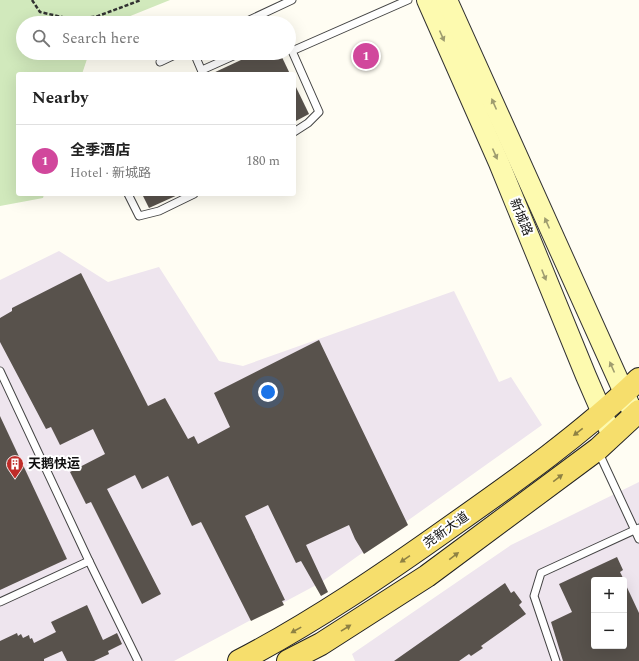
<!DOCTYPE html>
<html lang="en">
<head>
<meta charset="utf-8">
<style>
	body { margin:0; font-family:Spectral,"Noto Sans SC",serif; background:#f2f2f2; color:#222 }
	.controls { position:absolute; right:12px; bottom:12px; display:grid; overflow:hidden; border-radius:4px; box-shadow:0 4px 16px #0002 }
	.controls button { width:36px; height:36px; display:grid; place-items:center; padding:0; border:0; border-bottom:1px solid #e0e0e0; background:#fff; color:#222; font:20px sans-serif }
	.you { position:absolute; left:268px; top:392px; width:14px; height:14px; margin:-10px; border:3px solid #fff; border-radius:50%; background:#1a73e8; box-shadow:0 0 0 6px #1a73e833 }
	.badge { display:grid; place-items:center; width:26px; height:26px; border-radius:50%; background:#0f766e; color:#fff; font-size:13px; font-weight:700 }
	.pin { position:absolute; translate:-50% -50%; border:2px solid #fff; box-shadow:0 1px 4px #0006 }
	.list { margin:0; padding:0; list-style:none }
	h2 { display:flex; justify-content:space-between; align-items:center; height:52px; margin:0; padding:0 16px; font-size:17px }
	h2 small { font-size:13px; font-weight:400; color:#767676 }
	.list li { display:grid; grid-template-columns:26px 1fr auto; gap:12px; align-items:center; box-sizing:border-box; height:72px; padding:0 16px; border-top:1px solid #e0e0e0 }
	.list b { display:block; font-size:15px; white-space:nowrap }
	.list p { margin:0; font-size:13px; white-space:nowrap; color:#767676 }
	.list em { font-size:13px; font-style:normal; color:#767676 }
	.icon { flex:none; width:22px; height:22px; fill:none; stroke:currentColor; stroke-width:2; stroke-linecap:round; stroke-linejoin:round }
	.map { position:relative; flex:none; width:639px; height:661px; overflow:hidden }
	.search { position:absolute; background:#fff; box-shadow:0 4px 16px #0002; left:16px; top:16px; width:280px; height:44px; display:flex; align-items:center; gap:10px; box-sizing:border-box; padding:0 14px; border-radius:22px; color:#767676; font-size:15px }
	.panel { position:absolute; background:#fff; box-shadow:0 4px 16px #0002; left:16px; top:72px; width:280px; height:124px; border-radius:4px }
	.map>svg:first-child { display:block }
	.industrial { fill:#eee5ee; fill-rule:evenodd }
	.green { fill:#d1e9bc }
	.building { fill:#58524c }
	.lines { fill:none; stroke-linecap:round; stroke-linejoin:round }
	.service-casing { stroke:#434343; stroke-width:9 }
	.secondary-casing { stroke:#323232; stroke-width:22 }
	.primary-casing { stroke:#212121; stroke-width:24 }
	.path { stroke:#323232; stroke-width:2.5; stroke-dasharray:4 2; stroke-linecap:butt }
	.service { stroke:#fff; stroke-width:7 }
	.secondary { stroke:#fdfaaf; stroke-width:20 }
	.primary { stroke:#f6de6c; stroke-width:22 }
	.oneway { fill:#9e9c6f }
	.oneway2 { fill:#8e8143 }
	.labels { text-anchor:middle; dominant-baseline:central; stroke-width:4; stroke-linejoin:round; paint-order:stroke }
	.street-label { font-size:13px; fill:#101010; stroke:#fff }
	.poi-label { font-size:13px; font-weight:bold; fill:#101010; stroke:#fff; text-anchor:start }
</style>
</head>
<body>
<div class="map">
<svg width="639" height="661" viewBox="0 0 639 661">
	<rect width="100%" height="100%" fill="#fffdf3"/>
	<g class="industrial">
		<path d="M59,251L108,282L159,267L219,361L243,366L454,291L499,382L511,377L542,425L320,583L174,661H0V280Z"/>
		<path d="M639,482V661H355L352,654L511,545ZM594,580H624V646H594Z"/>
	</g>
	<path class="green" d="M0,0H170L113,23H23V53H89L82,74H18V194H44L43,198L0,206Z"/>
	<g class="building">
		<path d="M256,53H280L290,74H211Z"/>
		<path d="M294,83L309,114L294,122Z"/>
		<path d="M142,194H180L149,208Z"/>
		<path d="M81,273L148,406L165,398L188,439L194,436L198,444L230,427L214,393L319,340L408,525L364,554L355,539L349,525L306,545L328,592L321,596L301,561L296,563L268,505L245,516L285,600L282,601L284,605L251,621L201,522L192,526L168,476L142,489L135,475L107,489L161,594L142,604L91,502L86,504L70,472L105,454L93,429L60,445L51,427L46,429L0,342V318L12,311V308Z"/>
		<path d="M0,416L67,559L0,590Z"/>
		<path d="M617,557L623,570L620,572L624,580H594V646H624V581L639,613V661H563L551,622L572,612L559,584Z"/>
		<path d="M505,583L511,593L514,591L522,602L519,605L526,614L481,646L483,648L471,656L469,654L459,661H394Z"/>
		<path d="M87,605L103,640L117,633L122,644L108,651L109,654L94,661H67L62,651L44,659V661H0V641L17,633L18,636L21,634L23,638L29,635L30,639L32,638L34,643L56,632L51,622Z"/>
	</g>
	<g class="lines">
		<g class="service-casing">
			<g id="service">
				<path d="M243,23L292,0"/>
				<path d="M194,53L203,74"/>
				<path d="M160,62L179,53"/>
				<path d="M202,70L240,53"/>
				<path d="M294,132L308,123L319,112L292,51L408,0"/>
				<path d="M128,194L139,216L159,211L194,194"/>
				<path d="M0,371L89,561L138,661"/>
				<path d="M598,451L639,539"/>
				<path d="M0,602L89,561"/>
				<path d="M556,661L534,596L541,573L639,528"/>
			</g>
		</g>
		<g class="secondary-casing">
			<g id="secondary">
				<path d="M427,0L499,163L586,376L612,436"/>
				<path d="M447,0L634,415"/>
			</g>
		</g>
		<g class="primary-casing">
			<g id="primary">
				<path d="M239,661C314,622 384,574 453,525C517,480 582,434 639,379"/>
				<path d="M288,661L321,644L427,576L598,449L639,411"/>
			</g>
		</g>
		<path class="path" d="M32,0L40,12L75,20L98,16L141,0"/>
		<use href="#service" class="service"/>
		<use href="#secondary" class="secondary"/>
		<use href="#primary" class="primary"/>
	</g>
	<defs><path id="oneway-solid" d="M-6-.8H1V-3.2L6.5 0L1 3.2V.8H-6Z"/></defs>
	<g class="oneway">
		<use href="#oneway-solid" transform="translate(442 36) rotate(66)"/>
		<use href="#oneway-solid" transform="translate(494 104) rotate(-114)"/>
		<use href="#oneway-solid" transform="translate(495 154) rotate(66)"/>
		<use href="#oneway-solid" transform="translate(547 223) rotate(-114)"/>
		<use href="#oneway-solid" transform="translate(544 275) rotate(68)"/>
		<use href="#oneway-solid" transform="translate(612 367) rotate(-114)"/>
	</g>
	<g class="oneway2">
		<use href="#oneway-solid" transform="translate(578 432) rotate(142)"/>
		<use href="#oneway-solid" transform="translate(558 478) rotate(-37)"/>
		<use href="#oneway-solid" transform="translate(454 556) rotate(-37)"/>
		<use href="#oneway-solid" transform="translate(405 559) rotate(146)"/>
		<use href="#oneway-solid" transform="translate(346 628) rotate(-32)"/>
		<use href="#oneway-solid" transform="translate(296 630) rotate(151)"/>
	</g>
	<defs>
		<g id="building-pin" transform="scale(0.9)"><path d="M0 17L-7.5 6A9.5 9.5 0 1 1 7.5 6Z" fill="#bf2c29" stroke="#fff"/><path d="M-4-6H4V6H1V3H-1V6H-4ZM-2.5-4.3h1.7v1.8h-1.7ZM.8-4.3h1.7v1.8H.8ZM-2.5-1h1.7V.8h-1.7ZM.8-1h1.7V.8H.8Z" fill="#fff"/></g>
	</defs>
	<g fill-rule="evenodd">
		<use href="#building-pin" x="15" y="464"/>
	</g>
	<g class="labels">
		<g class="street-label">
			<text transform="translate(521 217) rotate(68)">新城路</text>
			<text transform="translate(446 530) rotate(-35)">尧新大道</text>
		</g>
		<g class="poi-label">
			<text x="28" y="464">天鹅快运</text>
		</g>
	</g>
</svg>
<div class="controls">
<button>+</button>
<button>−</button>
</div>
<div class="you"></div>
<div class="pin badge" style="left:366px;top:56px;background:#d1479c">1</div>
<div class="search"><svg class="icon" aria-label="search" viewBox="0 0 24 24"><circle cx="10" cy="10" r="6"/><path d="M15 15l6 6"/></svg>Search here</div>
<section class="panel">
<h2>Nearby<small></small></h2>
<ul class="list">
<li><span class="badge" style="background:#d1479c">1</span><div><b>全季酒店</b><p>Hotel · 新城路</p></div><em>180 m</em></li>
</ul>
</section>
</div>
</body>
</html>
